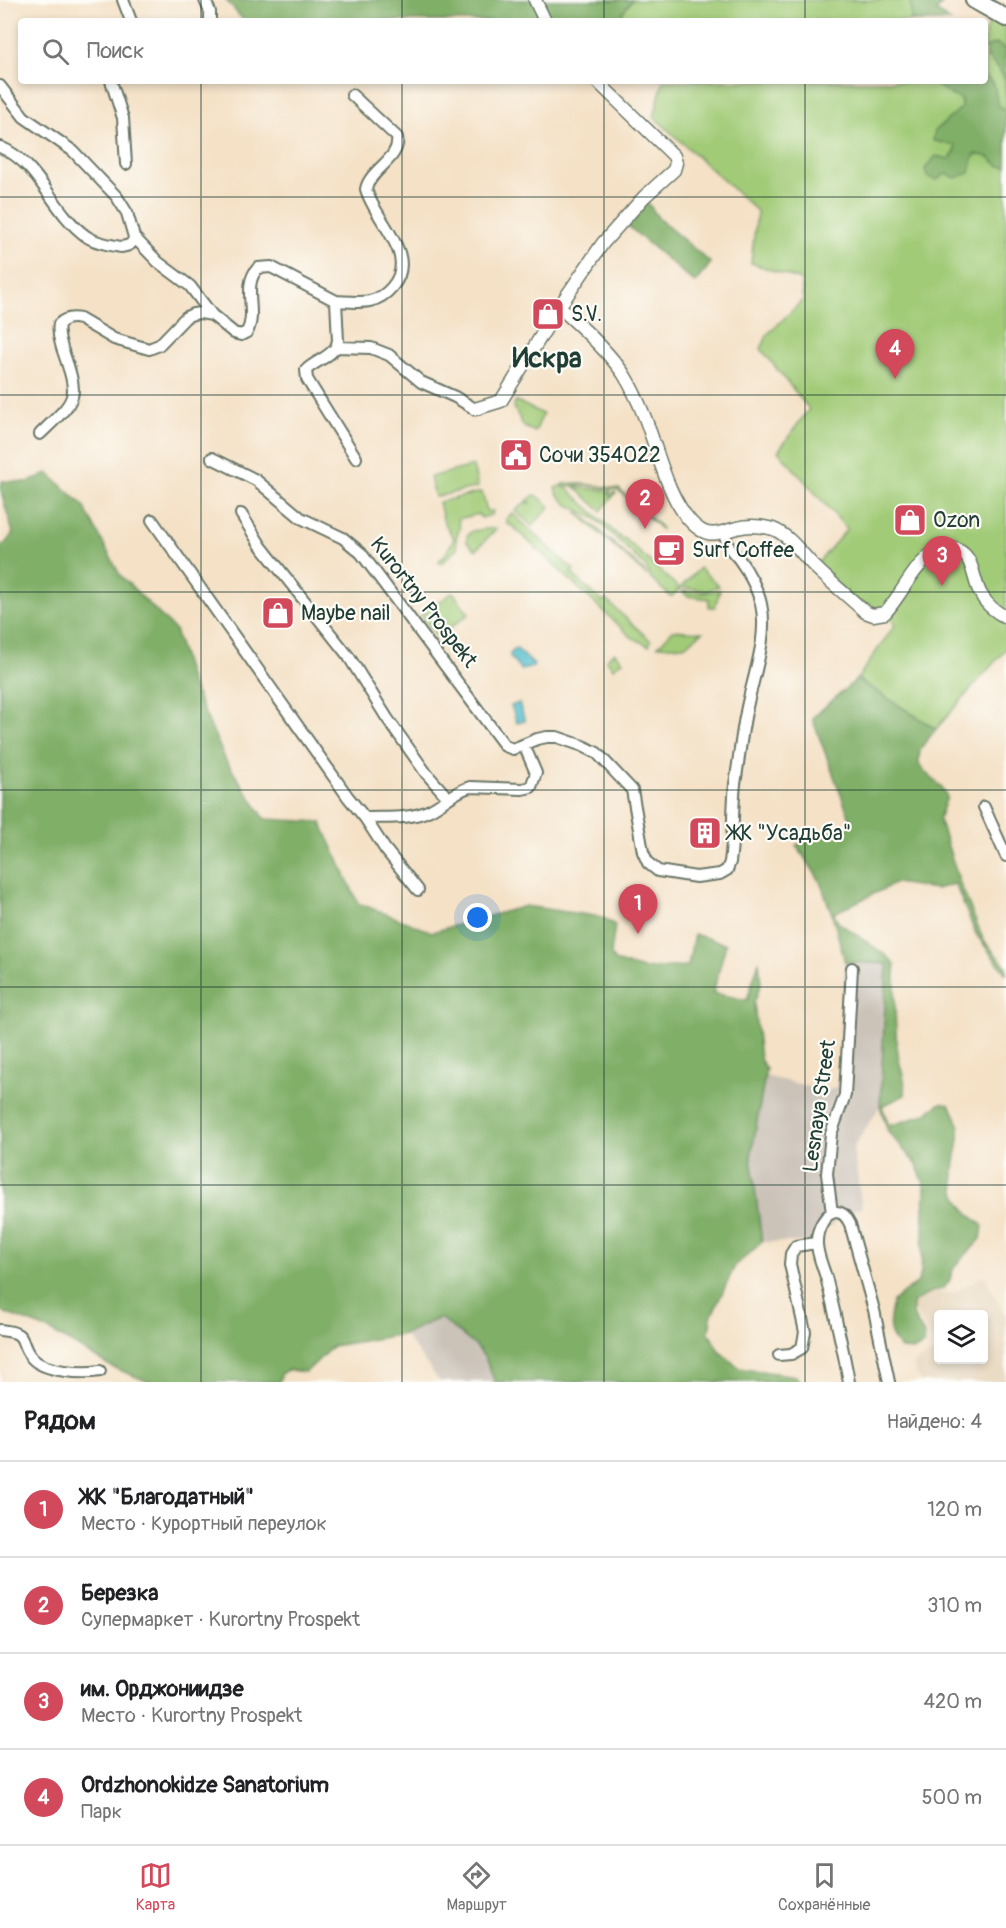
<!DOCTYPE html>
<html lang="ru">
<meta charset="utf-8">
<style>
body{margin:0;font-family:Pangolin,sans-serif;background:#f2f2f2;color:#202124}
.controls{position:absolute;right:18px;bottom:18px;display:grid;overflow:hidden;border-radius:6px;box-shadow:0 3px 9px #0003}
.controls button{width:54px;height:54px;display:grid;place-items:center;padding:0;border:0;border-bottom:2px solid #e0e0e0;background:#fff;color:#202124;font:30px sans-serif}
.you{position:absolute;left:478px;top:918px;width:21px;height:21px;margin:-15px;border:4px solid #fff;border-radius:50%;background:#1a73e8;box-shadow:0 0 0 9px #1a73e833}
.badge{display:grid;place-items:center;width:39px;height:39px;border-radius:50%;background:#d1495b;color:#fff;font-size:20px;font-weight:700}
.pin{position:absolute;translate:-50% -50px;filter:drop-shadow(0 2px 3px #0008)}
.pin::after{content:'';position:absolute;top:32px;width:21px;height:18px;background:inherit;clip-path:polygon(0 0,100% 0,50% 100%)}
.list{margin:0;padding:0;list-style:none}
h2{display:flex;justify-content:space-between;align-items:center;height:78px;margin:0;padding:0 24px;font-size:26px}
h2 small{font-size:20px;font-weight:400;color:#757577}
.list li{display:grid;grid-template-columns:39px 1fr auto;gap:18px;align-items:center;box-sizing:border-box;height:96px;padding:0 24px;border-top:2px solid #e0e0e0}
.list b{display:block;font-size:22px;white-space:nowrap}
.list p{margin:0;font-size:20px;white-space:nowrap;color:#757577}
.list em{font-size:20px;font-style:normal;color:#757577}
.icon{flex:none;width:33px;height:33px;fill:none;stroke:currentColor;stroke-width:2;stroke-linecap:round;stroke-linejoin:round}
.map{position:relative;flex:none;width:1006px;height:1382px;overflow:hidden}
.search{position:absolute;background:#fff;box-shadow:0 3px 9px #0003;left:18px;right:18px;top:18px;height:66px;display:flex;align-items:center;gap:15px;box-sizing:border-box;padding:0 21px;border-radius:6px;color:#757577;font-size:22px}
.sheet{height:462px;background:#fff}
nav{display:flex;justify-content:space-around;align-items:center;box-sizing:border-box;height:84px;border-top:2px solid #e0e0e0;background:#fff;font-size:16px;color:#757577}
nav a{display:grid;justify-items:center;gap:3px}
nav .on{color:#d1495b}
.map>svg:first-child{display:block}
.built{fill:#e4d1b5;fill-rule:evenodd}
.industrial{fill:#cbc2b8}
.green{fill:#a1cb77;stroke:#608456;stroke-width:1.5}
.forest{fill:#80af68;stroke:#50764e;stroke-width:1.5}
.water{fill:#52becc;stroke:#387e80;stroke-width:1.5}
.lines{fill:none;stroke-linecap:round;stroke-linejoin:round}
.minor-casing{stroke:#6a7667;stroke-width:14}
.tertiary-casing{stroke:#6a7667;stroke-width:15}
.primary-casing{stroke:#6a7667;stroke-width:20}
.minor{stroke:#fff;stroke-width:10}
.tertiary{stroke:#fff;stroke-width:12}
.primary{stroke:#fff;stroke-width:16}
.grid{fill:none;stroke:#1f3d34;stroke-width:1.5;stroke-opacity:0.55}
.labels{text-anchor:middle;stroke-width:4.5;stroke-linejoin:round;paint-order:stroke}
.poi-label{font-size:21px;fill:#1f3d34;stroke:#fdfcf7;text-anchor:start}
.street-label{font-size:21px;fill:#1f3d34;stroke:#fdfcf7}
.district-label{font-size:27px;font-weight:bold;fill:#1f3d34;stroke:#fdfcf7}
</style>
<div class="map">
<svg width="1006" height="1382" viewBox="0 0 1006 1382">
<rect width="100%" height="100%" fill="#fdfcf7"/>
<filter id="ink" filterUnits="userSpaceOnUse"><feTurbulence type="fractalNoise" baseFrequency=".0167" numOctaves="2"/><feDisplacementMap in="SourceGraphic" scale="12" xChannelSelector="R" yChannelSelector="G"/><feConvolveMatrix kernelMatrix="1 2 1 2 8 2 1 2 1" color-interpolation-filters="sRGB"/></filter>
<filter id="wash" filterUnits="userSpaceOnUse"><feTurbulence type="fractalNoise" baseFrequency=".008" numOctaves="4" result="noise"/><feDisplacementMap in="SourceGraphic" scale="24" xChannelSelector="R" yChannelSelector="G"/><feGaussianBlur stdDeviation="1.35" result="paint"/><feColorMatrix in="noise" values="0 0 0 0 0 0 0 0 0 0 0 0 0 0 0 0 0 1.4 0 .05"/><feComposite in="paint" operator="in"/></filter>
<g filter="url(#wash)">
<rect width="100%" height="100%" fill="#f4e1c6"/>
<path class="built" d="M409,358L423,371L431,375L430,380L416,373L407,364Z
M984,1275L1006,1316V1382H921L912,1364L937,1350L913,1307L914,1302L931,1292L954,1293ZM938,1314H984V1360H938Z"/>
<path class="industrial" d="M845,962L887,964L880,1106L853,1148L862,1208L845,1212L823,1233L809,1242H762L751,1157L765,1076L828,1091L837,1086Z
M441,1318L477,1347L485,1358L495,1382H440L404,1334Z"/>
<path class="green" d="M601,0H945L936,11L950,21H605Z
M995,16L1006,21V51L997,44L991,45L985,49L986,56C993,63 1004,71 1005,82C1005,88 1004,92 1006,98V649L936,729L857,679L895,625L883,607C855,612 834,582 816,565L847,529L778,451L809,409L761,349L768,334L803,300L801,280L751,263L757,211L654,117L663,81H985V31Z
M516,401L543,414L535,432L524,427L513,406Z
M473,466L478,487L435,497L430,477Z
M576,483L619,489L660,526L662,530L618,490L586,485L562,486V484Z
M559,486L567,488L622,539L624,538L680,589L671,597L651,579L646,567L596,519L568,505L558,495L555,488Z
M575,487L611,491L609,494L611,496L614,492L616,493L601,511Z
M482,492L487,512L493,511L492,515L481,518L479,514L458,519L460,528L456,538L457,549L441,564L438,562L445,555L454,538L444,523L439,502Z
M534,495L538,496L550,507L532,526L515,511L527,501L529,504L530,502L528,500Z
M576,512L582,515L644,571L647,576Z
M512,513L574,570L571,573L603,602L606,600L651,641L649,646L631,637L512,526L507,524L506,519Z
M494,528L496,529L476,550L467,542V536L472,531Z
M700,568L719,586L706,591L681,587Z
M720,590L715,607H709V599L687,596L682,591L704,593Z
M453,592L469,614L437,637L421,615Z
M673,630L703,632L684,646H658Z
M614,652L623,661L613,668L606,660Z"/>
<path class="forest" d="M226,0H632L617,21H588L565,17L538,21H244Z
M909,0H945L936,11L950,21H911V6Z
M998,44L1006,51V98L1005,79L998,68L986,56L985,49L991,45Z
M985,75L994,85L998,105L1006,110V166H999L989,157L975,154L969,173L956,178L946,174L937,180L927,177L925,169L936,156L949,159L955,152V145L933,141L935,131L961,108V99L951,95L931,81H985Z
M644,197L659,219L711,263L695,283L622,221Z
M48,473L83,505L120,575L175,630L190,680L226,761L265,819L321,822L358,903L432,932L525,906L602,917L615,925L611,954L614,961L643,969L688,966L694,934L726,944L713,993L747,1000L759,961L761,984L754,1003L760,1059L766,1069L751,1157L762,1242L735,1266L711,1317L709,1333L719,1351L739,1368L796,1376L800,1382H495L485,1358L477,1347L440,1318L404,1334L333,1346L306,1372L287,1370L282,1373L279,1382H149L112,1367L49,1330L0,1311V545L5,544L13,533L0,488L2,481L28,482Z
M857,679L936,729L920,749L919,764L926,773L941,786L947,797L939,819L960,883L984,941L1006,966V974L976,934L955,884L936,889L896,883L834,913L838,922L887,956L895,964C895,994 894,1023 898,1053C899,1067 907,1080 905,1095L882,1106L889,1126L923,1115L941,1103L949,1104C970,1135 952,1149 954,1180C955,1184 954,1190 956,1194C960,1207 973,1217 983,1226L981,1239L954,1267L949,1282L942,1289L931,1292L914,1302C910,1315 917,1324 924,1334V1344L915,1350L901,1349C885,1333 889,1322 893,1301L918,1282L921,1273L925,1187L917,1165L888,1132L880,1106L887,964L845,962L832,914L819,879L796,845L852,824L812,718Z"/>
<path class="water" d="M516,648L534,665L533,667L521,670L510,657V654Z
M519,703L525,721L517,723L511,706Z"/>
</g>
<g filter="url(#ink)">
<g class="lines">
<g class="minor-casing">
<path id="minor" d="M123,0L131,21
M205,0L210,12V21
M111,81L123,118L126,164
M0,86L24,117L73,151L117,197L127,213L134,237L158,262L190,286L212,315L234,333L241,335L247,332C258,312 241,286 258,268L271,267L336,301L338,341L336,347
M0,147C40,163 52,212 86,236C95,243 111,245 121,247C129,246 133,244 134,237
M336,301C359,302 376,306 392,287C420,255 374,220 366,189C370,169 401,159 397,137L352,95
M40,434C78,397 80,400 62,348C60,340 57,333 59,324C65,318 71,317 80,319L114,339L149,349L159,345L186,317L193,314L201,313L212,315
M212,458L256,480L301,518L343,538L361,553L505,746L513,749L537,739L547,737H557L583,746L597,753L632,790L643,852L648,863L658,871L696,877L720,874L727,870L730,862C734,836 732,810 735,784C739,760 741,736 746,712C752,679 769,638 761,604C758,590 748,571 739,559C730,549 726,545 725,532
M356,458L307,379L306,370C315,361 329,358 336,347L371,348L389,355L421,382L455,397L475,409
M241,514L261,546L349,657L387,718L426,773L448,798
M152,520L348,797L365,818C386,817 410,820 430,810C444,803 455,791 470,787L522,789L531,787L536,773L524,745
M984,807L1006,856
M365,818L385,849L418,890
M832,1213L827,1174L831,1134L845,1095L852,968
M0,1330C31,1333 17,1342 32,1358C44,1372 83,1374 100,1371
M779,1355L791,1354L802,1348L805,1332L790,1264L791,1254L796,1246L816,1243
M849,1382C843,1348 835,1315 827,1281C824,1268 816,1254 817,1241C817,1231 824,1212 837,1212C844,1213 847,1218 850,1224L874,1310L889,1382"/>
</g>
<g class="tertiary-casing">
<path id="tertiary" d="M535,0L545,21
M559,307C582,327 605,348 623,373C632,387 639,403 645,418C658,451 667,496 691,522C708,540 717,533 737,528C748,525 762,526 773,529C789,535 802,554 814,566C830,582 848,596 865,612L873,615L885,613C902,594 913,567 934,552C940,548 946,547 952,548C976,553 971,580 982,596C987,605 997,613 1006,617
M475,409L501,401L559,307L603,243L644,197L674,170L676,163L674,156L597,81"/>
</g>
<g class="primary-casing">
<path id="primary" d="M974,0L1006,18"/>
</g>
<use href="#minor" class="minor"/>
<use href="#tertiary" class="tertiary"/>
<use href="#primary" class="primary"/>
</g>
</g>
<path class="grid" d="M201,0V21M402,0V21M604,0V21M805,0V21M201,81V1382M402,81V1382M604,81V1382M805,81V1382M0,197H1006M0,395H1006M0,592H1006M0,790H1006M0,987H1006M0,1185H1006"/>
<defs>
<g id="shop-square" transform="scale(1.725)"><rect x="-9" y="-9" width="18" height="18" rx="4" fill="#d1495b" stroke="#fdfcf7"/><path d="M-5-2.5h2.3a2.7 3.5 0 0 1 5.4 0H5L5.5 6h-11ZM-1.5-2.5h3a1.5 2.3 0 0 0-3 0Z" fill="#fff"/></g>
<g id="civic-square" transform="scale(1.725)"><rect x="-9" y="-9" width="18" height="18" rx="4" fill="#d1495b" stroke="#fdfcf7"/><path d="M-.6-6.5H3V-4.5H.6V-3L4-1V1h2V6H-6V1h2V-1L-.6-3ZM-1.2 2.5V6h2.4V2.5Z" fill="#fff"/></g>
<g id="cafe-square" transform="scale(1.725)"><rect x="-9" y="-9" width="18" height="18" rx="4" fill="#d1495b" stroke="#fdfcf7"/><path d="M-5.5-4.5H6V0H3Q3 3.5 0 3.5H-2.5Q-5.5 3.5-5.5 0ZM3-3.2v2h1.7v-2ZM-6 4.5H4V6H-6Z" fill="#fff"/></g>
<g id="building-square" transform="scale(1.725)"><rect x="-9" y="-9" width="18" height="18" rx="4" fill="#d1495b" stroke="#fdfcf7"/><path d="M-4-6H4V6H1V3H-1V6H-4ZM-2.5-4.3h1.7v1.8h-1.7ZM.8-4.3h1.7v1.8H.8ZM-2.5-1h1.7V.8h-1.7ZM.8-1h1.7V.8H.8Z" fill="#fff"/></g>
</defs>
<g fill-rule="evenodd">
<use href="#shop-square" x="548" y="314"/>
<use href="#civic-square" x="516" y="455"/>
<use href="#shop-square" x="910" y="520"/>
<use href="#cafe-square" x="669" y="550"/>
<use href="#shop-square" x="278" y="613"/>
<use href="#building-square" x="705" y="833"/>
</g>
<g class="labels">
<g class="poi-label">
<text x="571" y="321">S.V.</text>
<text x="539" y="462">Сочи 354022</text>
<text x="933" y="527">Ozon</text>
<text x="692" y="557">Surf Coffee</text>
<text x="301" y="620">Maybe nail</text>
<text x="728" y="840">ЖК "Усадьба"</text>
</g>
<g class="street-label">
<text transform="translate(424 602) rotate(52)" y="7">Kurortny Prospekt</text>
<text transform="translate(819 1106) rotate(-82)" y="7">Lesnaya Street</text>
</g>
<g class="district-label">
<text x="547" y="367">Искра</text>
</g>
</g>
</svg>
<div class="controls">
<button><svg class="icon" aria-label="layers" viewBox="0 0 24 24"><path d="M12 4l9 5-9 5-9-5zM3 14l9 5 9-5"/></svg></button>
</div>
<div class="you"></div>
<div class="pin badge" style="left:638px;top:934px">1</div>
<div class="pin badge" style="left:645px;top:529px">2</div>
<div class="pin badge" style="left:942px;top:586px">3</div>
<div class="pin badge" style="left:895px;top:379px">4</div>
<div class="search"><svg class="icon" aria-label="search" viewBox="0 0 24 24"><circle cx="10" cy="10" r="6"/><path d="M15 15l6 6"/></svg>Поиск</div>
</div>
<section class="sheet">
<h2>Рядом<small>Найдено: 4</small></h2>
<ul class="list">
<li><span class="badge">1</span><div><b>ЖК &quot;Благодатный&quot;</b><p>Место · Курортный переулок</p></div><em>120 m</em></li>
<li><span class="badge">2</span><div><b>Березка</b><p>Супермаркет · Kurortny Prospekt</p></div><em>310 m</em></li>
<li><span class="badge">3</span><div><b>им. Орджониидзе</b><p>Место · Kurortny Prospekt</p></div><em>420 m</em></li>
<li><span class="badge">4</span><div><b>Ordzhonokidze Sanatorium</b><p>Парк</p></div><em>500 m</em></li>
</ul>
</section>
<nav>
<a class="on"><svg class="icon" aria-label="map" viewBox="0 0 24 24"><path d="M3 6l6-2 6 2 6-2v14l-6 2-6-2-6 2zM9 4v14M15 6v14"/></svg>Карта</a>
<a><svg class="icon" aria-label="directions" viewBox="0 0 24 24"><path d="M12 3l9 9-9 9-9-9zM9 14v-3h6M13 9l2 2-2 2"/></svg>Маршрут</a>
<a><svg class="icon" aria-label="saved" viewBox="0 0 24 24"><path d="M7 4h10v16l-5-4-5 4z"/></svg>Сохранённые</a>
</nav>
